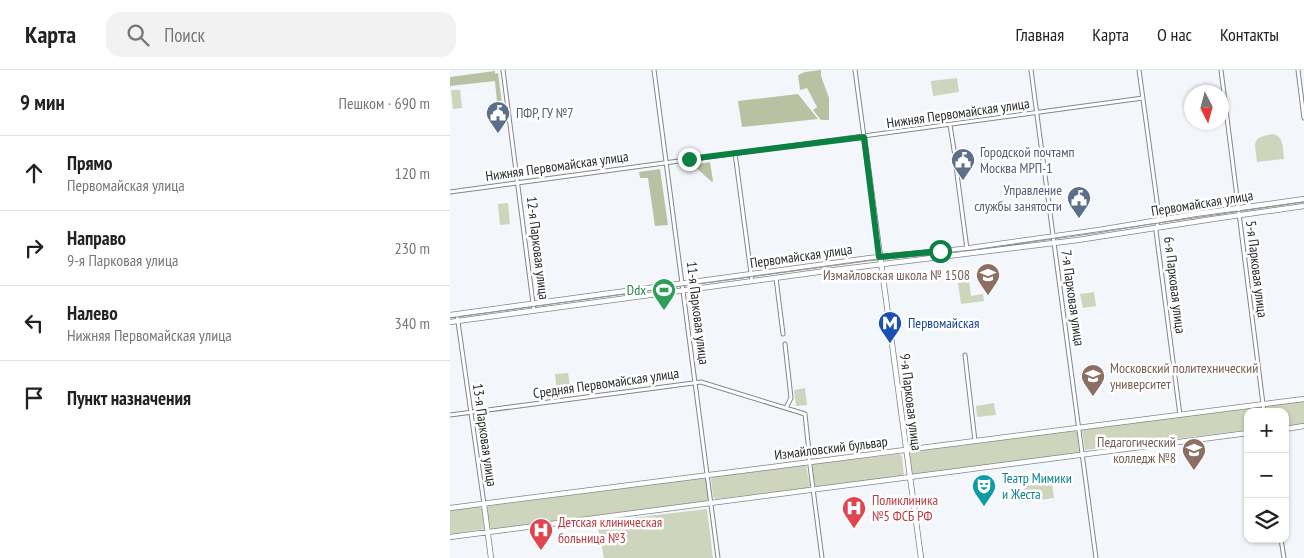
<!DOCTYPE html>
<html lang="ru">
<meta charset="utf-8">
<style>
body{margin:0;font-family:"PT Sans Narrow",sans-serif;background:#f2f2f2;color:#222}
.controls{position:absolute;right:15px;bottom:15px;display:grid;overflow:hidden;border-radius:10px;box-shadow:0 1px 4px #0004}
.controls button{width:45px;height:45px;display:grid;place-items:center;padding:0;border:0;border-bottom:1px solid #e0e0e0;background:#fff;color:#222;font:25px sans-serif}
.compass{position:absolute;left:734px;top:15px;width:45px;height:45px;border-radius:50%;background:#fff;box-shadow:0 1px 4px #0004;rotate:174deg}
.stop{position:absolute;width:15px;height:15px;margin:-11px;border:4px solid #0b8043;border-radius:50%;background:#fff}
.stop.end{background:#0b8043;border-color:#fff;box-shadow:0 1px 5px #0008}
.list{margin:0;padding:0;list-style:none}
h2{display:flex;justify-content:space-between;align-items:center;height:65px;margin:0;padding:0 20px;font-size:21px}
h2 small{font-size:16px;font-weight:400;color:#767676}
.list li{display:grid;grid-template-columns:32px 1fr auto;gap:15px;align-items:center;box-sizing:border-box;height:75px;padding:0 20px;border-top:1px solid #e0e0e0}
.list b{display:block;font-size:19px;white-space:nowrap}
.list p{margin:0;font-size:16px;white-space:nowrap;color:#767676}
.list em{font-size:16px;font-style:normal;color:#767676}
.icon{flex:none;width:28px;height:28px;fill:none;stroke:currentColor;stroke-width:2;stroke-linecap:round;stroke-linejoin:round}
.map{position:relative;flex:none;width:854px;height:488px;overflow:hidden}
header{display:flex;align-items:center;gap:30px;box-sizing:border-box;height:70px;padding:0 25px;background:#fff;border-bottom:1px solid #e0e0e0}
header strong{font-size:24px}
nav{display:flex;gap:28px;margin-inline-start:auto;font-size:18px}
.search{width:350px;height:45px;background:#f2f2f2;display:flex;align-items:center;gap:12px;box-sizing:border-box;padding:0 18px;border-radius:15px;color:#767676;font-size:19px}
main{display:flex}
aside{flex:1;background:#fff}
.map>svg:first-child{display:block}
.green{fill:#ced5bc}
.forest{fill:#b8c1a1}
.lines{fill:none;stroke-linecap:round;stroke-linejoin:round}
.street-casing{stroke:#828589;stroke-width:5}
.secondary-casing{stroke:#828589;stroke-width:6}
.street{stroke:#fff;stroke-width:3}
.secondary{stroke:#fff;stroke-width:4.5}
.tram{stroke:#909295;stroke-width:1}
.route{stroke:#0b8043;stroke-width:6}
.labels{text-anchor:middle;stroke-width:5;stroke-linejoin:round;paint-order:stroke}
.service-label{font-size:14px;fill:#4e5e75;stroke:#fff;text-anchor:start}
.street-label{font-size:14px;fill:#292a2c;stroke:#fff}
.education-label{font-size:14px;fill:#785e54;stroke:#fff;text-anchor:end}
.leisure-label{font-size:14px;fill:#27864d;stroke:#fff;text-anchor:end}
.transit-label{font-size:14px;fill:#164399;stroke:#fff;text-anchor:start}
.culture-label{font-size:14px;fill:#0d838f;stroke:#fff;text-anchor:start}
.health-label{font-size:14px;fill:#be3a42;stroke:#fff;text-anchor:start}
</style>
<header>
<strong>Карта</strong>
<div class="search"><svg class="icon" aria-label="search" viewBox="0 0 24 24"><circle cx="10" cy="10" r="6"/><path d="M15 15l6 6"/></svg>Поиск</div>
<nav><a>Главная</a><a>Карта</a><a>О нас</a><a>Контакты</a></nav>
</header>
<main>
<aside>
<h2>9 мин<small>Пешком · 690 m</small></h2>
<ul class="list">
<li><svg class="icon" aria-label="ahead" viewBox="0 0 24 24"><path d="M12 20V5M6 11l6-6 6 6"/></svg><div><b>Прямо</b><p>Первомайская улица</p></div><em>120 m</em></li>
<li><svg class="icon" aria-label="right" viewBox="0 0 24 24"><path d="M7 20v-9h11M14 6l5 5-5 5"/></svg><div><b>Направо</b><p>9-я Парковая улица</p></div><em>230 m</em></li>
<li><svg class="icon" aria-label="left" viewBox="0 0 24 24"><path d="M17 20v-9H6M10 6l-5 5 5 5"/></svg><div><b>Налево</b><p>Нижняя Первомайская улица</p></div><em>340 m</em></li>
<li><svg class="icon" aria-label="arrive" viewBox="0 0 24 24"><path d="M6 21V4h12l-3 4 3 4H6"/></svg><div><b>Пункт назначения</b></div></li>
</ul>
</aside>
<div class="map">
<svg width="854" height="488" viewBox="0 0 854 488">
<rect width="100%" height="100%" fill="#f3f7fb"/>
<path class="green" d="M507,8L509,22L483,26L481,11Z
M1,20H10L12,38L3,39Z
M823,64C834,66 833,79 834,89L807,92C805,73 800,67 823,64Z
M58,133L60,154L50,155L48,134Z
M519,211L521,226L533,224L534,231L511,234L508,213Z
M644,222L646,236L633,238L630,224Z
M118,303L121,322L107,323L105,304Z
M355,318L357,335L346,336L344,320Z
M854,331V354L835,356V342H816L817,336Z
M544,333L546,345L527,347L526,336Z
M811,336L812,342H798V360L635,380L632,360Z
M625,361L627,363L629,383L462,405L461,403L459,385L461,382Z
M449,384L452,386L454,406L368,417L365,415L362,397L364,394Z
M356,395L360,416L357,418L266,429L263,427L261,409L264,406Z
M253,408L256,410L259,429L256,431L41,459L39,456L37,438L38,436Z
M602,413L604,428L576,432L574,416Z
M29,436L32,439L34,459L0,464V440Z
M257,439L263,488H154L147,452Z"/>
<path class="forest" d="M371,0V6L379,28V50H371L363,40L367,37L357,18L350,20L348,5L355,2Z
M45,1V4L48,3L53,41L48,42L45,11L0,16V7Z
M348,24L368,49L292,57L288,31Z
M260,92L263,111L262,112L243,95Z
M210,99L218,155L205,156L198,108H190L189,102Z"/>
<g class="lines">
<g class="street-casing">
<path id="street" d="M53,0L84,241
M204,0L268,488
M405,0L414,67
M581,0L646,488
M689,0L709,146L706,161L730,345
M771,0L814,342
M848,0L854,48
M500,55L505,86
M285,83L302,211
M505,89L517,179
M0,122L693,28
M326,208L333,264
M7,245L34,434
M335,274L341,328L336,338
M515,285L525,371
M0,345L251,312L355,344L359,382V388L372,488
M831,469L834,488"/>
</g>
<g class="secondary-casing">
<path id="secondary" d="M414,67L471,488
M0,245L420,188L513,179L649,160L745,144L854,129
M0,252L376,201L628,170L763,149L854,136
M835,359L854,356
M34,434L41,488
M0,438L854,329
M0,467L798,363"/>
</g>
<use href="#street" class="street"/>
<use href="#secondary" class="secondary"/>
<path class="tram" d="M0,248L420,190L522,180L854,132"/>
</g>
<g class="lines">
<path class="route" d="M239,89L414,67L429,187L490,181"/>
</g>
<defs>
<g id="civic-pin" transform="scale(1.25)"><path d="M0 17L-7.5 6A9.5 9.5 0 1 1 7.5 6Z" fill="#5c6f8a" stroke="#fff"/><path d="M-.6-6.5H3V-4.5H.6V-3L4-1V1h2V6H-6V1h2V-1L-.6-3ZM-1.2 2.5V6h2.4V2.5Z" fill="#fff"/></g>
<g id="school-pin" transform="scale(1.25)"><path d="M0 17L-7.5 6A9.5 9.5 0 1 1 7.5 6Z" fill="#8d6e63" stroke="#fff"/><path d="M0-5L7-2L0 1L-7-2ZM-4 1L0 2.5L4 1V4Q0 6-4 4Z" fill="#fff"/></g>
<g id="stadium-pin" transform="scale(1.25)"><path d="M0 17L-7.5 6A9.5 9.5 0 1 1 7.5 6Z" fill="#2e9e5b" stroke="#fff"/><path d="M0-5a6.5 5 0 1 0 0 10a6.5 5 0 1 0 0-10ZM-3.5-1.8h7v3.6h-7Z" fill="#fff"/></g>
<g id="metro-pin" transform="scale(1.25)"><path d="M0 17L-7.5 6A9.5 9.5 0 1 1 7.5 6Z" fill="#1a4fb4" stroke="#fff"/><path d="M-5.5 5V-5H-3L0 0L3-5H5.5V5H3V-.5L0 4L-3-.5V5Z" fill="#fff"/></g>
<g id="university-pin" transform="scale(1.25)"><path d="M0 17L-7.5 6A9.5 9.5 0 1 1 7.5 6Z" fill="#8d6e63" stroke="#fff"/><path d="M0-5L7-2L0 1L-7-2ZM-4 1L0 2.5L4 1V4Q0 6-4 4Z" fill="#fff"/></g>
<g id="theatre-pin" transform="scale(1.25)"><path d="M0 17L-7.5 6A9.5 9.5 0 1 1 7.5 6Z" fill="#0f9aa8" stroke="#fff"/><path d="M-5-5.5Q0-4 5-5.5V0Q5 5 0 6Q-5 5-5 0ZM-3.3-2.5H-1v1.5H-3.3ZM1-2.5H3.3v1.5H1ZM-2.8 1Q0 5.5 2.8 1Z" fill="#fff"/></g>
<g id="hospital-pin" transform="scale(1.25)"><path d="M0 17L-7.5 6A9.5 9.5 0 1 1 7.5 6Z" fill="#e0444e" stroke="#fff"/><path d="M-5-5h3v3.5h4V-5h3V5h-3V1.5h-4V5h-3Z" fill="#fff"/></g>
</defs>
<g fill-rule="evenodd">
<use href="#civic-pin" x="48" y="43"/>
<use href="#civic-pin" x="513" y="90"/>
<use href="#civic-pin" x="629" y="128"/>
<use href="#school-pin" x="538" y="205"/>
<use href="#stadium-pin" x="214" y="220"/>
<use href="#metro-pin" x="440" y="253"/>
<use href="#university-pin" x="643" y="306"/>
<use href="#university-pin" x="744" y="380"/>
<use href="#theatre-pin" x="534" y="416"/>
<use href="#hospital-pin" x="404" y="438"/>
<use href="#hospital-pin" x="91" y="460"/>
</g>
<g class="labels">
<g class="service-label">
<text x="66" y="48">ПФР, ГУ №7</text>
<text x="530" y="87">Городской почтамп<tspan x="530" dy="16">Москва МРП-1</tspan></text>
<text x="612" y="125" text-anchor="end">Управление<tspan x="612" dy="16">cлужбы занятости</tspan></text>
</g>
<g class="street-label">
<text transform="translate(508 43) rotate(-8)" y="5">Нижняя Первомайская улица</text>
<text transform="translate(107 96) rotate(-8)" y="5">Нижняя Первомайская улица</text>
<text transform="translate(752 133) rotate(-9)" y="5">Первомайская улица</text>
<text transform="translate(88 178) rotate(83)" y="5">12-я Парковая улица</text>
<text transform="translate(351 186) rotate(-8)" y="5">Первомайская улица</text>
<text transform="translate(807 199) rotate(83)" y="5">5-я Парковая улица</text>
<text transform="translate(725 215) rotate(83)" y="5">6-я Парковая улица</text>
<text transform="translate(623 228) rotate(82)" y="5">7-я Парковая улица</text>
<text transform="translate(248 243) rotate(83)" y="5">11-я Парковая улица</text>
<text transform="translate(156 313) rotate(-8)" y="5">Средняя Первомайская улица</text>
<text transform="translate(461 332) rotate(83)" y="5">9-я Парковая улица</text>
<text transform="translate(35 365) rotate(82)" y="5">13-я Парковая улица</text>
<text transform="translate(381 378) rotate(-7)" y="5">Измайловский бульвар</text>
</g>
<g class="education-label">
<text x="520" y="210">Измайловская школа № 1508</text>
<text x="660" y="303" text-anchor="start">Московский политехнический<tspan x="660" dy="16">университет</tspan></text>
<text x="726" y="377">Педагогический<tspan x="726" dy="16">колледж №8</tspan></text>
</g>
<g class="leisure-label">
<text x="196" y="225">Ddx</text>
</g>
<g class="transit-label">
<text x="458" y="258">Первомайская</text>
</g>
<g class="culture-label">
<text x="552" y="413">Театр Мимики<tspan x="552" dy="16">и Жеста</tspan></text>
</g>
<g class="health-label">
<text x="422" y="435">Поликлиника<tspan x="422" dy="16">№5 ФСБ РФ</tspan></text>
<text x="108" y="457">Детская клиническая<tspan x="108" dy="16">больница №3</tspan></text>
</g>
</g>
</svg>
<div class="controls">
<button>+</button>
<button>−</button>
<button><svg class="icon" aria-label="layers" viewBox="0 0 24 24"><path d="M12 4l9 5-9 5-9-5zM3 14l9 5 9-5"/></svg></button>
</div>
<svg class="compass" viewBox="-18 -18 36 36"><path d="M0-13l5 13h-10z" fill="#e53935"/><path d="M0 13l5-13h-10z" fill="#767676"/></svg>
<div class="stop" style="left:490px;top:181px"></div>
<div class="stop end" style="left:239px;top:89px"></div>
</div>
</main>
